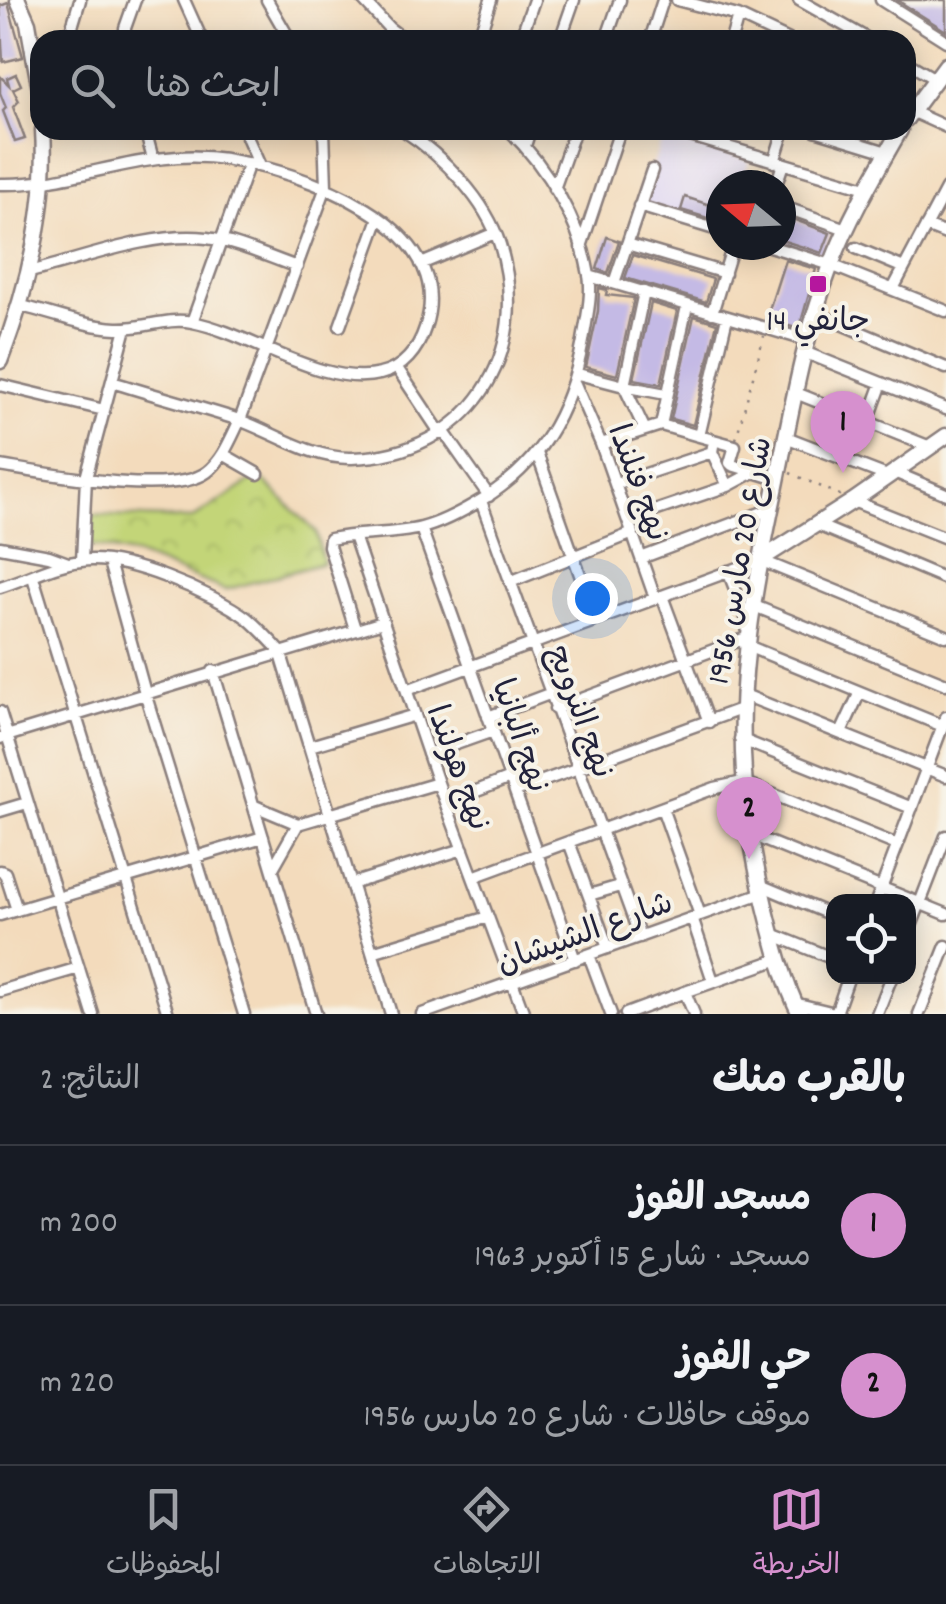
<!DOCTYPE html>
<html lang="ar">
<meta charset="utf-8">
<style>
body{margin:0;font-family:Dekko,"Playpen Sans Arabic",sans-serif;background:#20242c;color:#f1f3f6;direction:rtl}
.controls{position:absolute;right:30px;bottom:30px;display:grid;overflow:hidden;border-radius:20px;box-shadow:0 5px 25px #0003}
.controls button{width:90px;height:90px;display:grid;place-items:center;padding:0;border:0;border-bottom:2px solid #363941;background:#171b24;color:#f1f3f6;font:50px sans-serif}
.compass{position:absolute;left:706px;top:170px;width:90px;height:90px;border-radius:50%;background:#171b24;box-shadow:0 5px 25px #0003;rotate:289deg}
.you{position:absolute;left:592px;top:598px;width:35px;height:35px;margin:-25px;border:8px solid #fff;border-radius:50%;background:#1a73e8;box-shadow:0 0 0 15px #1a73e833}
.badge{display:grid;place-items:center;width:65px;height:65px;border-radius:50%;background:#d690ce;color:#111;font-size:32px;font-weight:700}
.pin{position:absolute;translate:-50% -82px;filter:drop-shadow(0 2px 5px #0008)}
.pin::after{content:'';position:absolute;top:52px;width:35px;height:30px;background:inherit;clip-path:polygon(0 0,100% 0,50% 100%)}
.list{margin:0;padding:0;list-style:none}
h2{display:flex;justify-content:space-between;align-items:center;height:130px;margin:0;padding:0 40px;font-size:42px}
h2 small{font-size:32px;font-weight:400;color:#9ea1a6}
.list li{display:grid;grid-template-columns:65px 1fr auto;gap:30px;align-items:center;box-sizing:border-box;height:160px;padding:0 40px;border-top:2px solid #363941}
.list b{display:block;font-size:38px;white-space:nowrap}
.list p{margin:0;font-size:32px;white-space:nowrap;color:#9ea1a6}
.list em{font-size:32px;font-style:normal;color:#9ea1a6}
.icon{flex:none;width:55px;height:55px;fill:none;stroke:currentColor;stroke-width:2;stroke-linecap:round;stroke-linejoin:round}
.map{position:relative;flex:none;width:946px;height:1014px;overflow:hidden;direction:ltr}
.search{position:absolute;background:#171b24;box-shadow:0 5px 25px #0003;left:30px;right:30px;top:30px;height:110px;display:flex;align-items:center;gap:25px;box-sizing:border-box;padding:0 35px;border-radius:30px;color:#9ea1a6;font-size:38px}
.sheet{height:450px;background:#171b24}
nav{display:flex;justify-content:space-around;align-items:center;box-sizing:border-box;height:140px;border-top:2px solid #363941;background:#171b24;font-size:28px;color:#9ea1a6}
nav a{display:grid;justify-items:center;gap:5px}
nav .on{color:#d690ce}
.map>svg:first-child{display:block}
.built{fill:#ded5f5}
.park{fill:url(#park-crowns);stroke:#727c5a;stroke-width:2.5}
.building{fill:#c4bae5}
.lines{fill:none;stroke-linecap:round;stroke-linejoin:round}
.street-casing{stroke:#8a7e7c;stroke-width:15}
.secondary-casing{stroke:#8a7e7c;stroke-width:19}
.path{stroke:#8a7e7c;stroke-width:2.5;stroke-dasharray:2.5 8;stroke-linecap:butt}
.street{stroke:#fff;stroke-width:10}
.secondary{stroke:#fff;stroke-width:14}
.poi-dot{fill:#b5179e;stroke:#f7f3e8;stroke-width:4}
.labels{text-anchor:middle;stroke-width:8;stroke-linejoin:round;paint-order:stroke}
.poi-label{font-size:32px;fill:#22223b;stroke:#f7f3e8}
.street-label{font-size:32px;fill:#22223b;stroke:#f7f3e8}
</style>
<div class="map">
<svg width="946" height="1014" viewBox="0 0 946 1014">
<defs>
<pattern id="park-crowns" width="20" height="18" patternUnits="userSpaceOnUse" patternTransform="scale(2.5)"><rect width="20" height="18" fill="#c3d578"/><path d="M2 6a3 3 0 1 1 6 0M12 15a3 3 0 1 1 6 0" fill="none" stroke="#a7b769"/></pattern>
</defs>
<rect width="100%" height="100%" fill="#f7f3e8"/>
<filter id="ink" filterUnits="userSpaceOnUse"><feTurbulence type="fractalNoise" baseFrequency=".01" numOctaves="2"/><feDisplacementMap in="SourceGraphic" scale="20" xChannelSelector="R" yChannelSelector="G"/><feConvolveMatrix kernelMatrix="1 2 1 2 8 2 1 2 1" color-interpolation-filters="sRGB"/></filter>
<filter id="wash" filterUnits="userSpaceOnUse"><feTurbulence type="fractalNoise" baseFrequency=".0048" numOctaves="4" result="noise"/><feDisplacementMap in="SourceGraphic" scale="40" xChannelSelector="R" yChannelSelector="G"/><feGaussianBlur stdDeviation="2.25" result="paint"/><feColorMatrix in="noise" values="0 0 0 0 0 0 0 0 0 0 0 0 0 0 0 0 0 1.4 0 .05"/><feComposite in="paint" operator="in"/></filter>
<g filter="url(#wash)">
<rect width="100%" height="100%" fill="#f3dbbc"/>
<path class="built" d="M663,134L749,160L742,185H721V230L641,205Z"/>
<path class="park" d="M259,476L316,532L323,563L225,590L137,555L88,545L89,515L192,519Z"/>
<g id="blocks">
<path class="building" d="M897,0H946V31Z
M8,3L23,57L3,62L0,6Z
M16,74L21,85L13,89L19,101L13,107L25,139L15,142L3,111L6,108L0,93V76L9,85L7,78Z
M685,197L713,206L715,201L721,202V222L681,210Z
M787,217L830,233L822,253L781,240Z
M607,237L619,241L608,273L597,269Z
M633,255L713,279L706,302L625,278Z
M785,260L816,269L799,329L766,319Z
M599,288L607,290L606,295L634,298L617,375L586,367L598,311Z
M651,303L677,311L661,384L634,379Z
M694,316L717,323L693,425L671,419Z"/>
</g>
</g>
<g filter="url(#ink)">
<use href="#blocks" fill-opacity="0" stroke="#8a7e7c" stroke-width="2.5"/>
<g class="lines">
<g class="street-casing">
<path id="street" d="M184,0L202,40
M267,0L290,40
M363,0L389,28L405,40
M677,0L738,16L789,40
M799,0L870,40
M881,0L946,41
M68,40L80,0
M125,40V28L135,0
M478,40L491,0
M520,40L534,0
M560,40L574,0
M606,40L620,0
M650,40L663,0
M731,40L738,16
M906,62L935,79
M906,109L946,127
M145,130L153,159
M244,130L260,166
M670,130L866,188
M815,130L887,152
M525,146L530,130
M774,162L784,130
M0,184C76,186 148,146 225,159C299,171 460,224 425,328C418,350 403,369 380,374C323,388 250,333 192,322C167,317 143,329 117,328C86,327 52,313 21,306
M776,185L783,164
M554,189L575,130
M639,206L721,231
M781,206L846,229
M926,226L946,234
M627,244L725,273
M766,245L831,265L946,311
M581,247L620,130
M856,248L904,268
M421,264L495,233
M30,272C82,259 154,231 207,238C237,242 268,257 297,267
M589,276L806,340
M614,283L652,170
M893,289L946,189
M644,292L624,386L666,394
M687,306L661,425L699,436
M712,313L733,245
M815,313L946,368
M727,317L699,436L735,446L730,463L732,465L777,479
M192,322L249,163
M340,326L379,218
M804,352L946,409
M397,368L441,434
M578,374L624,386L645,430
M112,382C153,395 195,406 236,419C274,432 311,459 352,458C468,455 534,355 500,245C486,200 443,156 403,130
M575,384L601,444L655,598
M0,385L104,410
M796,393L930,447
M868,421L882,383
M444,432L489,496
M786,437L887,476
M601,444L661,425
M713,446L712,452L728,486
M537,453L596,620
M223,454L258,474
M0,466C44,473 172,498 207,472C223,460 231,438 240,420L326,187L324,130
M894,472L946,494
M615,484L712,452
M481,501L640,937
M853,501L946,538
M628,520L728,486L754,472
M815,524L946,579
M421,528L575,960
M354,536L438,783L524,1014
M0,547L49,556L68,563
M641,558L771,509
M82,560L86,478L126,328
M109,562L145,693L244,1014
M728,571L749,625
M33,577L168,1014
M510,582L633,533
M0,587C26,579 54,564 81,561C123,554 213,593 247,618C259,628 270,640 280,651L391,1014
M662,596L709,722
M752,605L946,684
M355,629L329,546L330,539C359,533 391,535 421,528C441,523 465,510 483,499C548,459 574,401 585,329C588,312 592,292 589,275C580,222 547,167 509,130
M745,645L943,726
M213,671L316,1014
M407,690L760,560L946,636
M742,694L946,776
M555,709L746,638
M0,712L93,1014
M488,717L549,694
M841,733L860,692
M0,738L383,622
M740,739L912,808
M310,746L415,715
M428,754L493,731
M515,791L741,709
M446,803L510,778
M255,806L298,824L438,783
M662,808L700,915
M0,811L27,803
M749,834L946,914
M569,842L608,948
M273,868L298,824
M0,871L5,873L17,910
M473,877L715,788L743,782L897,845
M351,884L463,849
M760,885L834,916
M589,895L620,886
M876,902L946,717
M0,915L263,837
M692,918L713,981
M772,934L834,959
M908,934L946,836
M372,952L488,917
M589,955L611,1014
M0,991L79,968
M794,1003L839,1014
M836,1013L849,976
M422,1014L762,893
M626,1014L685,992
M694,1014L685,992L779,959
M877,1014L892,976
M919,1014L946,946"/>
</g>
<g class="secondary-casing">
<path id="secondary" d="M18,0L28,23L40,90
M906,119L946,65
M0,361C28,288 48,209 43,130
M760,560L853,501L946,436
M800,1014C783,980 774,942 765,906C726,749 743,640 776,486C791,412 804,336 831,265C849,218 875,174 900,130"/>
</g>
<path class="path" d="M736,439L764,336
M790,473L842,496"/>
<use href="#street" class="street"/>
<use href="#secondary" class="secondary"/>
</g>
</g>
<rect class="poi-dot" x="808" y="274" width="20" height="20" rx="5"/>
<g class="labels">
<g class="poi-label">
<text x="818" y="330">14 جانفي</text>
</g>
<g class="street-label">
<text transform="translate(640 482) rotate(70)" y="11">نهج فنلندا</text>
<text transform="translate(738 560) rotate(-80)" y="11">شارع 20 مارس 1956</text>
<text transform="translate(582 711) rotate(70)" y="11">نهج النرويج</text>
<text transform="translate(522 735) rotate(71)" y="11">نهج ألبانيا</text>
<text transform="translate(460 767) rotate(70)" y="11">نهج هولندا</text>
<text transform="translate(584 931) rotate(-20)" y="11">شارع الشيشان</text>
</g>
</g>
</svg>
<div class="controls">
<button><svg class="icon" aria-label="locate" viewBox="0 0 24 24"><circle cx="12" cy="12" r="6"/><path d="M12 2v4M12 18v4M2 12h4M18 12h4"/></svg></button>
</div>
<svg class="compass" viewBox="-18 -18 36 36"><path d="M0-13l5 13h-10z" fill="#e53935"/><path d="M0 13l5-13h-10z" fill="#9ea1a6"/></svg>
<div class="you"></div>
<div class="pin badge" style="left:843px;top:473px">1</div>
<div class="pin badge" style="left:749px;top:859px">2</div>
<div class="search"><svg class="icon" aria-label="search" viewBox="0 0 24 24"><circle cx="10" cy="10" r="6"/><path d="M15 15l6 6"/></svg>ابحث هنا</div>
</div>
<section class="sheet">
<h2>بالقرب منك<small>النتائج: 2</small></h2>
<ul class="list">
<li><span class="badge">1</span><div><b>مسجد الفوز</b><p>مسجد · شارع 15 أكتوبر 1963</p></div><em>200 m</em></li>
<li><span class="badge">2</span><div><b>حي الفوز</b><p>موقف حافلات · شارع 20 مارس 1956</p></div><em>220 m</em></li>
</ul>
</section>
<nav>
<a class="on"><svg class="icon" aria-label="map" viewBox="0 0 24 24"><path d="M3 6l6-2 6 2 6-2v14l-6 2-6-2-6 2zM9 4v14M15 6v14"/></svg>الخريطة</a>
<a><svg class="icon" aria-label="directions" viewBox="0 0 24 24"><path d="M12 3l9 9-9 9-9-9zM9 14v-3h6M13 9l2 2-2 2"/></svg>الاتجاهات</a>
<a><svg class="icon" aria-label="saved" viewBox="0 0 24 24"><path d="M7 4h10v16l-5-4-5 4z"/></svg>المحفوظات</a>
</nav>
